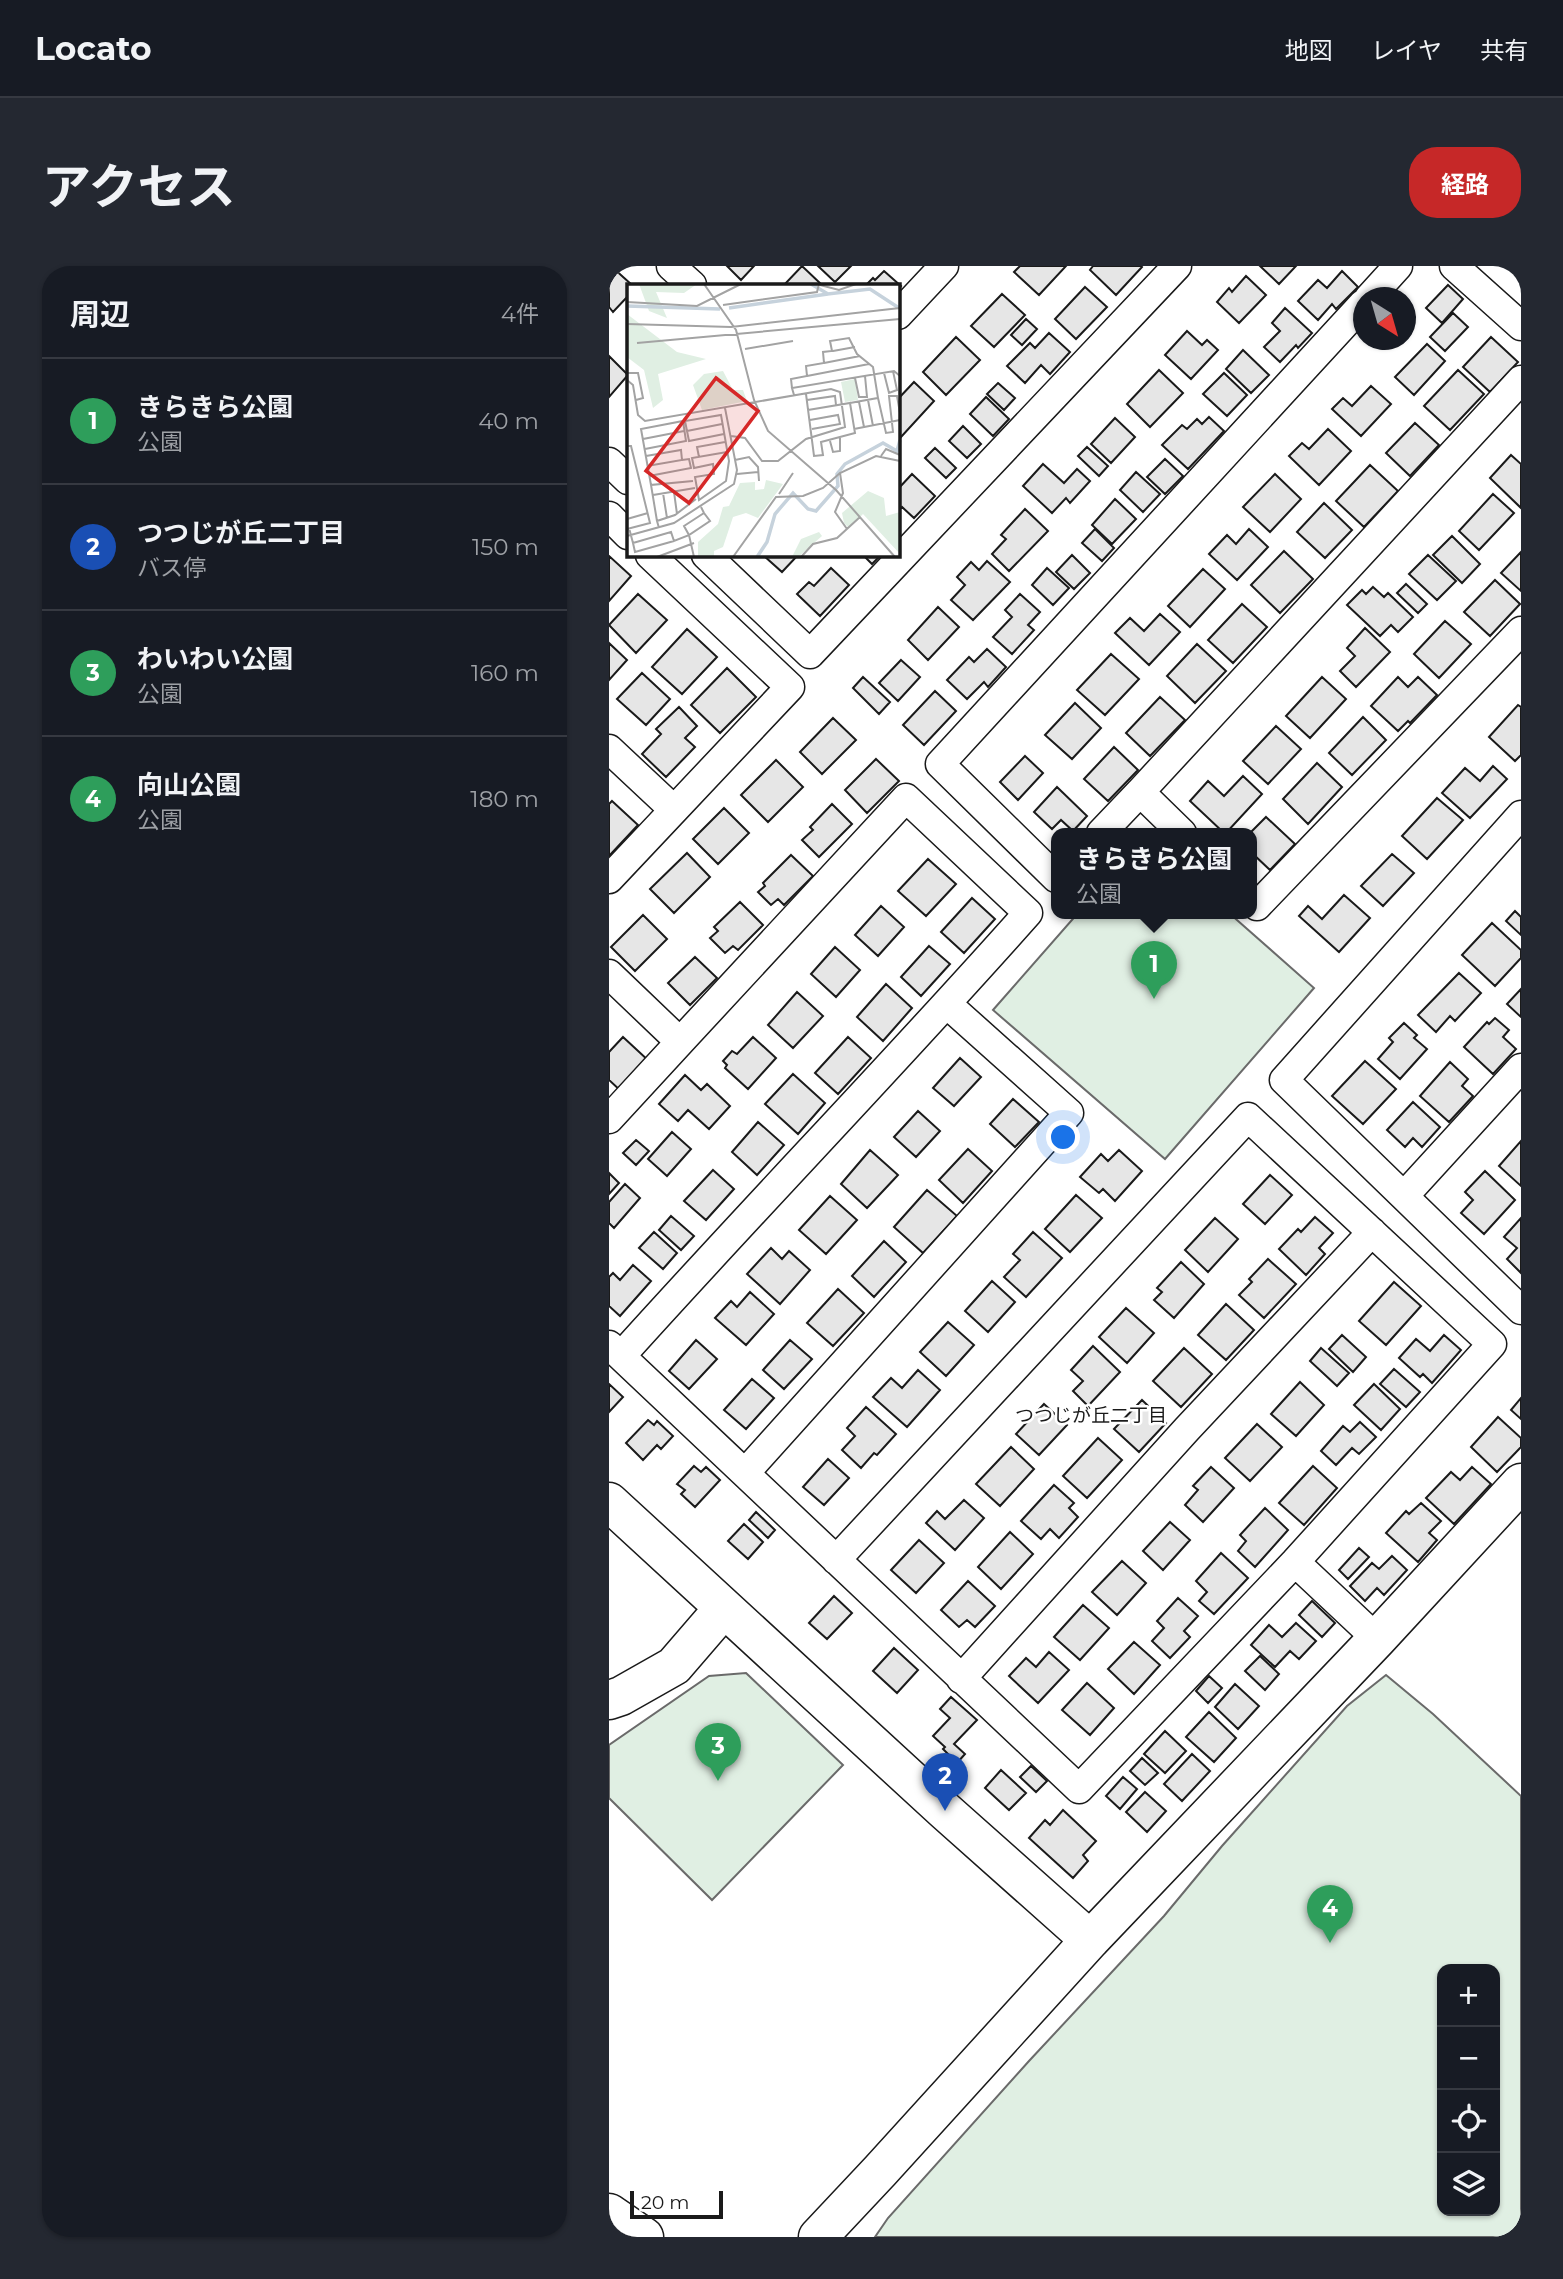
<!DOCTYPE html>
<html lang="ja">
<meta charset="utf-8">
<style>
body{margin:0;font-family:Montserrat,"Noto Sans JP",sans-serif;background:#242831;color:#f1f3f6}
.controls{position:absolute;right:21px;bottom:21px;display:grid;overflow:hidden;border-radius:14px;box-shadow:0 2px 5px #0004}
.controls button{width:63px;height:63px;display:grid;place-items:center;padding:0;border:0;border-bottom:2px solid #363941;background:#171b24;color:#f1f3f6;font:35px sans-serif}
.compass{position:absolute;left:744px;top:21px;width:63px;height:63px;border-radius:50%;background:#171b24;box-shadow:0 2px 5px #0004;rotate:143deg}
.scale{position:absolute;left:21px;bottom:18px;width:93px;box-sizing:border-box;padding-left:7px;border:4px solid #1a1a1a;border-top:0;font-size:19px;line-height:24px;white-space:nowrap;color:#1a1a1a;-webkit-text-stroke:5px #fff;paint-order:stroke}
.you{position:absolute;left:455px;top:872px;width:24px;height:24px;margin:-18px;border:5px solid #fff;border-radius:50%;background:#1a73e8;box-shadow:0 0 0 10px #1a73e833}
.badge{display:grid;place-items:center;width:46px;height:46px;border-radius:50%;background:#c62828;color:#fff;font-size:23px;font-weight:700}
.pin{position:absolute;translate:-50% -58px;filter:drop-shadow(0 2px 4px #0008)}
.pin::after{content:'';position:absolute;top:37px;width:24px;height:21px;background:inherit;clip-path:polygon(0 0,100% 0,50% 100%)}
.popup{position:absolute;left:442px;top:562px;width:206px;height:91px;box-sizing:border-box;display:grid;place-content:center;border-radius:14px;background:#171b24;filter:drop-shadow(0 2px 5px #0005);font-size:23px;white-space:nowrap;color:#9ea1a6}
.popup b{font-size:26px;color:#f1f3f6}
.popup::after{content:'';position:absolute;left:50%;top:100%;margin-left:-14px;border:14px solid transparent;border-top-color:#171b24}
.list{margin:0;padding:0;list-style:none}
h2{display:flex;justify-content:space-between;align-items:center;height:91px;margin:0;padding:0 28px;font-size:30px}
h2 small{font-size:23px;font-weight:400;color:#9ea1a6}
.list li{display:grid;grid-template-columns:46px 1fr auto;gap:21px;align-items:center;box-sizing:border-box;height:126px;padding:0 28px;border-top:2px solid #363941}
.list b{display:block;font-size:26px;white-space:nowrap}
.list p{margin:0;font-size:23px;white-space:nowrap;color:#9ea1a6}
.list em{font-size:23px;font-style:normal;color:#9ea1a6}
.icon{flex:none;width:38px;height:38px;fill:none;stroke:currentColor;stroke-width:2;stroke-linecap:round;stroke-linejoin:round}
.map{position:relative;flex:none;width:912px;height:1971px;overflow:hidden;border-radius:28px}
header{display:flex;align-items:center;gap:42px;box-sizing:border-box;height:98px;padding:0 35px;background:#171b24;border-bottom:2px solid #363941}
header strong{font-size:33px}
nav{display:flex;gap:38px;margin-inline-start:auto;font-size:24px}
.intro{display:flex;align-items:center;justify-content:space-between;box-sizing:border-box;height:168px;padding:0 42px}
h1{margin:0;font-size:49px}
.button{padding:18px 32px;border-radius:28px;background:#c62828;color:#fff;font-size:24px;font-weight:700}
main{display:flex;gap:42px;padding:0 42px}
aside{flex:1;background:#171b24;border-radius:28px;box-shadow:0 2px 5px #0004}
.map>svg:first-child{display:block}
.green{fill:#e0efe3;stroke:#6a6a6a;stroke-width:2;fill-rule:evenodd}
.building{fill:#e6e6e6;stroke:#1a1a1a;stroke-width:2}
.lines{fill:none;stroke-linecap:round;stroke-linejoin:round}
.street-casing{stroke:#1a1a1a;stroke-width:31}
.secondary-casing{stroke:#1a1a1a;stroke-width:41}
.primary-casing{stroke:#1a1a1a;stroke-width:41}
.street{stroke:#fff;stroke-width:28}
.secondary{stroke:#fff;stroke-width:38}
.primary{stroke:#fff;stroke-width:38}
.labels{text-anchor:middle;stroke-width:5;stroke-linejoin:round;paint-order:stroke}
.neighbourhood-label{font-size:19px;fill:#1a1a1a;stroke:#fff}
.inset-river{fill:none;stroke:#c6d2dc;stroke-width:3.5}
.inset-road{fill:none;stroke:#a3a3a3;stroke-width:2}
.view{fill:#d62828;fill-opacity:0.15;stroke:#d62828;stroke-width:3.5}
.inset-edge{fill:none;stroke:#1a1a1a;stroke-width:3.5}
</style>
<header>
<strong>Locato</strong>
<nav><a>地図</a><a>レイヤ</a><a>共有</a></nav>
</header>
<div class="intro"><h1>アクセス</h1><a class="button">経路</a></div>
<main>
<aside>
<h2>周辺<small>4件</small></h2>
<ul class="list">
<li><span class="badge" style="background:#2e9e5b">1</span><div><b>きらきら公園</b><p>公園</p></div><em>40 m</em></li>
<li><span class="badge" style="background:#1a4fb4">2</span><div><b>つつじが丘二丁目</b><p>バス停</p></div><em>150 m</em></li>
<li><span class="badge" style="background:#2e9e5b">3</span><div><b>わいわい公園</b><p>公園</p></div><em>160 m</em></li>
<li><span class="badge" style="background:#2e9e5b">4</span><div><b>向山公園</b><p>公園</p></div><em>180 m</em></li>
</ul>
</aside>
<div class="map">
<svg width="912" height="1971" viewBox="0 0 912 1971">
<rect width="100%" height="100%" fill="#fff"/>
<path class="green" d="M469,647H620L705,722L556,893L384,744Z
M137,1407L234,1499L103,1634L0,1532V1479L100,1410Z
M777,1409L824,1448L912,1530V1971H266L279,1952L420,1795L555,1650L613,1580L738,1440ZM833,1703H886V1945H833Z"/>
<path class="building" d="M118,0H145L132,14Z
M193,0L213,19H175Z
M209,0H242L226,16Z
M411,0H457L430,29L405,6Z
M484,0H532L533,1L507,29L481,4Z
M651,0H687L670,18Z
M3,1L23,19H19V30L4,46L0,41V4Z
M275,5L292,20L289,23V19H257L264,12L266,14Z
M733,5L749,21L727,43L723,38L709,54L689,35L709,14L718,22Z
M637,10L657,29L630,57L608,36L620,22L623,26Z
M839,19L854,33L833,57L817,42Z
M476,21L498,41L467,73L446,53Z
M393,28L416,49L385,81L362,60Z
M676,42L703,67L689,82L687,79L671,96L655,81L671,65L663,57Z
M844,47L859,61L836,85L821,71Z
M417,53L428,63L413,79L402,69Z
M578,65L593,79L598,74L609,84L582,113L556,89Z
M440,67L461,86L441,108L432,99L416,117L398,100L421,77L426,82Z
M347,71L371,94L337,129L314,106Z
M882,71L909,96L881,126L854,101Z
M818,78L836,95L805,129L786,111Z
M634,84L660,109L642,127L617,103Z
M0,90L19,109L0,131Z
M550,104L574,127L541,161L518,138Z
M849,104L875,128L841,164L815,140Z
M615,107L638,129L618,150L594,128Z
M305,116L325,135L292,171L289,168V133Z
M389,117L406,132L395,144L378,128Z
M762,120L782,138L752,170L723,143L734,132L743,140Z
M377,131L400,153L384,170L361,148Z
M600,151L615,165L579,203L553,179L573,159L578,163L588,153L593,158Z
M506,152L526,171L502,197L482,178Z
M806,157L830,179L801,210L777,187Z
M354,160L372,178L358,192L340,175Z
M719,163L742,185L710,219L680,190L693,177L700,183Z
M478,181L499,200L490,210L469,190Z
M326,182L347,202L337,212L316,192Z
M902,189L912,198V242L881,212Z
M556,193L574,210L556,228L538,211Z
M434,198L455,217L468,203L481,215L461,237L457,232L443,247L414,220Z
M761,199L789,225L755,261L727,235Z
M527,206L551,228L534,246L511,224Z
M303,208L326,230L305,252L293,241L289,245V223Z
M666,208L692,233L661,266L634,241Z
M884,228L905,247L870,284L850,265Z
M506,233L527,253L503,278L483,259Z
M715,237L743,264L716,292L688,266Z
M416,243L439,265L400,305L383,288L397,273L392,269Z
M486,263L505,282L493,295L473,277Z
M640,263L659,281L628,314L600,288L618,269L627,278Z
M843,270L871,298L853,317L824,289Z
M675,285L704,313L671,347L642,319Z
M912,286V325L892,307Z
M154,289H189L173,306Z
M254,289H272L263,298Z
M463,289L481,307L465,323L447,306Z
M819,289L847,315L828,334L800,308Z
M0,290L22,310L0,335Z
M378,295L401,316L364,354L342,334L356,319L348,311L362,296L370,304Z
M222,302L240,319L211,350L188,328L200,316L205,320Z
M438,302L460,322L444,339L423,319Z
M594,303L616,323L581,361L559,340Z
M886,314L911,338L881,370L855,346Z
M797,318L818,338L809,347L788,327Z
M764,321L775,331L779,327L804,351L789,366L782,359L771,370L738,339L753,324L757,328Z
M29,328L58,354L27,387L0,359Z
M411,328L431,346L419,359L425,364L403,388L384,371L403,351L396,344Z
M633,338L658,361L624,397L599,374Z
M329,341L350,361L319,394L299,374Z
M551,348L571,366L540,399L506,367L521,352L535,365Z
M836,355L862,378L830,412L805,388Z
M756,362L781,386L747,421L731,405L746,390L738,382Z
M78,363L108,391L73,428L43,401Z
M0,377L18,394L0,414Z
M588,378L617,405L586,437L558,410Z
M378,383L397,401L379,421L375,416L358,433L338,414L360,391L365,396Z
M502,388L530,413L496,449L468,424Z
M292,394L311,411L289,435L270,417Z
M118,402L147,431L111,467L82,439Z
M33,407L61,433L37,459L8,433Z
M254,411L281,436L270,448L244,422Z
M713,411L737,433L701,472L677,450Z
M789,411L799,421L809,411L828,429L801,457L799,455L789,465L762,440Z
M326,425L347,445L315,479L294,459Z
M551,431L576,454L541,490L517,467Z
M466,437L492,462L463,493L436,469Z
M909,439L912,441V489L906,495L880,471Z
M70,441L88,460L76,472L86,481L57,511L33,488L52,468L47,463Z
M754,451L777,474L743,509L720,487Z
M224,452L247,474L213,508L191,486Z
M667,460L692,483L659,518L634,495Z
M505,481L529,504L499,535L475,513Z
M416,490L434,507L409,534L391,516Z
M267,493L290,515L258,547L236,524Z
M167,494L194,521L159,556L132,529Z
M708,497L733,521L699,558L674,533Z
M884,500L898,513L861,552L833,527L856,502L871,515Z
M634,510L653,528L617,567H615L581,535L599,515L615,530Z
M448,521L478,550L464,565L452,554L443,563L425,546Z
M828,532L854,554L818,593L793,570Z
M3,535L29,559L0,590V538Z
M223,538L243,558L210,591L193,574L204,564L201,561Z
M115,542L140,567L109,598L84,573Z
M657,551L686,578L661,604L643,587V567H641Z
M78,587L101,611L65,647L41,623Z
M783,588L805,607L774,640L752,620Z
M182,589L204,610L175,639L169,633L162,639L149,626L156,620L154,617Z
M319,593L347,618L317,650L289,625Z
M735,629L761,652L730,686L690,650L699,640L713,653Z
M363,632L386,653L355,687L332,666Z
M131,636L154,659L129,684L124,680L116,687L101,672L109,665L105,661Z
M272,640L295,661L269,690L246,669Z
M906,645L912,651V669L897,655Z
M34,649L58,673L26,705L2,681Z
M883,657L912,684V692L886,720L853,689Z
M320,680L341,698L312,730L292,711Z
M226,681L251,704L227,731L202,708Z
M86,691L108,712L81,739L59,717Z
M850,707L872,727L846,755L841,750L827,766L809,749Z
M277,718L303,742L274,775L248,751Z
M912,723V751L898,738Z
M188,726L214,750L184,782L159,759Z
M886,752L900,764L894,771L907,783L884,808L855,781L878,756L880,758Z
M795,757L808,769L805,772L818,783L791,813L769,793L784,776L780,772Z
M14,771L41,796L13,826L0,814V786Z
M144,771L167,792L139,823L116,802L118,799L114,795L123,785L128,788Z
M239,771L262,792L229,828L206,807Z
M351,792L372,811L345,840L324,822Z
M756,795L787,823L754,858L723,830Z
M841,796L859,813L853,820L864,830L840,856L811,830Z
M184,808L216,837L189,868L156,838Z
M76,809L92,824L98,818L121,840L100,863L79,844L69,855L50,838Z
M404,833L430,856L406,881L381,858Z
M804,836L831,861L813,881L804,872L796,881L778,864Z
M309,845L331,865L307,891L285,871Z
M149,856L175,879L148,909L123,886Z
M63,866L82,883L58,910L39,893Z
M27,874L40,885L27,899L14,887Z
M912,875V920L890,900Z
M359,883L383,905L354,937L330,914Z
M261,884L289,909L258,942L232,918Z
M510,884L533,905L506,935L494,923L490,927L471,911L492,888L499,895Z
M104,904L125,923L97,954L75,935Z
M876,905L906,934L875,968L852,947L864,934L856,926Z
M0,907L10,917L0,928Z
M661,909L683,929L656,958L634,938Z
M16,918L31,932L5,962L0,957V936Z
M318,924L348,950L314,987L285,961Z
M467,929L493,952L461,986L436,963Z
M221,930L248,954L217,988L190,964Z
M62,950L85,970L72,984L50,964Z
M706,951L724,967L710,982L716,988L697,1009L670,983L689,963L692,966Z
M606,952L629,973L599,1006L576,984Z
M912,952V1007L898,993L908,982L895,971Z
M45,966L68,987L54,1003L30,982Z
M424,966L453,992L417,1031L395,1011L411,994L404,988Z
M275,975L297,996L265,1031L243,1010Z
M162,982L173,993L180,985L201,1004L171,1038L138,1008Z
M659,993L687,1018L655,1052L630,1029L643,1016L640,1013Z
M572,996L595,1018L565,1052L545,1034L553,1026L548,1022Z
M24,999L42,1015L11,1050L0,1040V1011L4,1007L11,1014Z
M383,1015L406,1036L379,1066L356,1045Z
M785,1016L812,1040L777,1079L750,1055Z
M229,1023L255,1047L224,1080L198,1057Z
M141,1026L165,1048L137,1079L106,1052L122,1035L128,1041Z
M617,1038L645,1064L617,1094L589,1069Z
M517,1042L545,1067L518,1097L490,1071Z
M339,1056L365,1079L337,1110L311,1086Z
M733,1069L757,1091L744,1106L720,1083Z
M835,1069L852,1084L823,1117L814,1108L811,1111L790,1092L807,1073L821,1085Z
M87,1074L108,1093L80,1123L60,1105Z
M181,1074L203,1093L175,1123L154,1104Z
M484,1080L511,1106L479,1140L464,1125L474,1115L462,1104Z
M575,1082L603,1108L572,1141L544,1115Z
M712,1082L740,1107L728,1120L701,1095Z
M785,1103L811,1126L797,1141L771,1118Z
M309,1104L331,1124L298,1161L264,1131L282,1112L293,1122Z
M143,1113L165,1132L137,1163L115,1144Z
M691,1116L715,1139L687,1170L662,1148Z
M0,1118L14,1131L0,1146Z
M765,1118L791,1143L772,1164L745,1139Z
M912,1132V1153L902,1144Z
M533,1134L557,1157L530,1186L505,1163Z
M435,1138L458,1159L430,1189L407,1168Z
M257,1141L287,1168L268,1189L265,1187L252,1202L233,1184L246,1170L238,1162Z
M889,1151L912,1172V1181L888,1206L862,1181Z
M39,1154L45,1159L48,1155L64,1170L52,1183L48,1179L34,1194L17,1177Z
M751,1156L767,1171L750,1188L743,1182L727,1199L712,1185L734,1160L741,1166Z
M648,1158L673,1181L641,1215L616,1192Z
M489,1172L513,1194L478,1232L454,1210Z
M402,1181L425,1203L391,1240L367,1218Z
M219,1193L240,1212L215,1239L194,1221Z
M85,1200L92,1206L97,1201L111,1214L86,1241L72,1228L76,1224L68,1218Z
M704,1200L728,1222L695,1259L670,1237Z
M602,1201L625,1222L594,1256L576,1239L589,1224L584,1220Z
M863,1201L882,1218L845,1258L817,1232L842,1206L851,1214Z
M445,1219L465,1237L460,1242L469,1251L450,1272L441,1263L432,1273L412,1255Z
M355,1234L375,1252L346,1284L317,1257L328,1245L336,1253Z
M812,1237L832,1255L820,1267L828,1274L809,1296L777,1267L797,1245L800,1248Z
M656,1242L679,1264L646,1301L629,1285L637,1275L631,1269Z
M147,1246L166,1264L159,1272L140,1254Z
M561,1256L581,1274L554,1304L534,1285Z
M135,1258L154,1276L139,1293L119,1275Z
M401,1266L424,1288L392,1323L369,1301Z
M310,1274L335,1297L307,1327L282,1304Z
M750,1282L760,1291L739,1313L730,1304Z
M612,1287L639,1312L605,1348L590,1335L598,1326L587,1315Z
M783,1290L798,1304L775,1329L768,1322L756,1335L741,1320L763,1297L770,1303Z
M513,1295L537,1317L508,1349L483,1326Z
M359,1315L386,1340L366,1361L358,1354L350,1361L332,1344Z
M225,1330L243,1347L218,1373L200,1357Z
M569,1332L589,1350L575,1365L581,1371L561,1392L543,1375L555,1362L548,1355Z
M703,1335L726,1357L713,1371L690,1349Z
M474,1339L500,1362L471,1394L445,1371Z
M687,1357L707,1375L690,1393L681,1385L666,1401L642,1379L660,1359L673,1371Z
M525,1376L551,1399L525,1428L499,1403Z
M285,1382L309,1404L288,1427L264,1405Z
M440,1386L460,1404L429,1437L400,1410L417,1392L427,1401Z
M651,1390L670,1408L656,1424L636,1405Z
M600,1410L613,1422L599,1437L587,1425Z
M478,1417L505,1442L481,1469L453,1444Z
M626,1418L650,1440L629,1463L606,1441Z
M342,1431L368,1454L345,1478L356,1488L348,1497L334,1483L336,1481L324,1470L341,1452L331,1443Z
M600,1446L627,1472L605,1496L577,1471Z
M556,1465L577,1485L556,1507L535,1488Z
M583,1488L601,1505L573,1535L555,1518Z
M533,1492L549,1507L536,1519L521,1505Z
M422,1500L438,1515L427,1526L411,1511Z
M392,1504L417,1527L400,1544L376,1522Z
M514,1511L528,1523L511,1543L497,1530Z
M536,1526L557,1545L538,1566L517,1546Z
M454,1544L487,1575L474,1589L479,1595L464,1612L420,1572L436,1554L441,1559Z"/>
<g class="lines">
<g class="street-casing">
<path id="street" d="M62,0L83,19
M845,0L912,60
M760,32L789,0
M289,49L335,0
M0,196L19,214
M0,250L19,269
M97,289L201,388L568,0
M0,483L64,543
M912,549L675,814L912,1044
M492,567L531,526
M573,567L531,526L912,114
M447,612L331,498L754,38
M0,613L181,421L41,289
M643,635L648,640L912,365
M0,708L71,776L297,532L419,647C286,797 146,941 12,1090
M0,853L71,776
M795,930L912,802
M0,1079L470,1523L686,1296L883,1078L639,851L227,1294
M136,1207L460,847L338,738
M686,1296L768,1373
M352,1413L578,1163L763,966"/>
</g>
<g class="secondary-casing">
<path id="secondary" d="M0,1236L336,1545L481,1674
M0,1434L12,1430L65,1400L115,1342
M209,1971L271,1905L481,1674L768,1373L912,1217"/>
</g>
<g class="primary-casing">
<path id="primary" d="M0,1947L35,1971"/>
</g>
<use href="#street" class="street"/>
<use href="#secondary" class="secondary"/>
<use href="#primary" class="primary"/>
</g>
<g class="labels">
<g class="neighbourhood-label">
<text x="482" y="1156">つつじが丘二丁目</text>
</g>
</g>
<g transform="translate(18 18)">
<rect width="273" height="273" fill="#fff"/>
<path d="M12,0H70L57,9L29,8L40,34L22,27ZM0,30L50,68L79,75L31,90L36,116L26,124L17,86L0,73ZM96,87L106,106H116L120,117L75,126L66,101L77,90ZM228,95L231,116L218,118L214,98ZM139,196L156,200L131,234L119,229L106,233L96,263L87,267V273H71V258L91,240L96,223L102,222L113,199L128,198V206L137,205ZM241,207L257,214L259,232L273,228V270L236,230L222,244L217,239L215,229ZM192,248L195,252L171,273H165L174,255Z" fill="#e0efe3"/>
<path class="inset-river" d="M184,0L201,10L243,5L272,24M0,22L93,25M102,24L201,10M130,273L140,258L148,230L166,209L181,225L189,227L211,202L210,190L218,180L256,159L270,167L273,156"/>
<path class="inset-road" d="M77,0L109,46L127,116L141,147L209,206L268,273M193,1L212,6L229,0M0,18L70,22L114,0M96,21L190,8L192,0M0,40L104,43L273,24M10,59L273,35M118,65L166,57M206,67L228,63M197,79L233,72M0,89H11L16,114L9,116M257,89L262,109L270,106L266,87M180,92L242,80M228,94L232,113H240L238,92M0,96L6,101L11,131L18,137L204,105L213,108L218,143L179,155L151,177H135L118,154L104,152M165,104L164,95L180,92L179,82L197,79L196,68L205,67L203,57L222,54L230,70L246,83L251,114M179,110L187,172L196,171L194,158L228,149L223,119L181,126M167,111L165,104L267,87L273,92M180,116L208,112L209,121M241,116L246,142M232,118L237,143M223,119L251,114L259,149L266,148L262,112H270L273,129M183,136L211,131L213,140L185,145M227,145L273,136M60,147L95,140M97,150L62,157L58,137L94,131L102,177L99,197L72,216L68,193L87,190L86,180L67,184L65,174L100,168M16,155L57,147M203,157L206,168L213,167V154M0,162H4L23,239L0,245M18,165L59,157L56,137L14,145L24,201M19,172L54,166L55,176L20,182M254,172L259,165L273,171M72,173L70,163L98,158M108,176L122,173L131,183L132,197M110,190L131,188M22,192L64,184L62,175L55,176M47,208L50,230M36,209L40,234M152,210L166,189M26,211L68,204M74,223L77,229L83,237L62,251L57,242L77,229M0,235L21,229M30,237L24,201L66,197M2,244L6,259L44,248L47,257L62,251L67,273M32,244L30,237L48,231L69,215M220,245L208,228L216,209L213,189L249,172L273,177M0,252L47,239L107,200L110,186L98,124M6,259L8,268L47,257M30,273L67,259M106,273L149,213L176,212L196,204L213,189M174,273L186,260L210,254L233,233"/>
<path class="view" d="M89,94L131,127L62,219L19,187Z"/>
<rect width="273" height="273" class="inset-edge"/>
</g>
</svg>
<div class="controls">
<button>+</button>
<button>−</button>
<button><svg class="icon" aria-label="locate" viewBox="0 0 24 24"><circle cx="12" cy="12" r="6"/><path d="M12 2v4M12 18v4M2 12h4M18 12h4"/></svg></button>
<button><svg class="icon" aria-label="layers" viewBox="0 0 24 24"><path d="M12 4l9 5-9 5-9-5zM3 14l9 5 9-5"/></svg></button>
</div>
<svg class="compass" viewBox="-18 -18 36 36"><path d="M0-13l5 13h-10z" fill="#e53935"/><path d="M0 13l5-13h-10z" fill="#9ea1a6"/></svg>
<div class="scale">20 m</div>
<div class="you"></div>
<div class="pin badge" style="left:545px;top:733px;background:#2e9e5b">1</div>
<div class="popup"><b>きらきら公園</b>公園</div>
<div class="pin badge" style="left:336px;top:1545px;background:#1a4fb4">2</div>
<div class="pin badge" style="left:109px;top:1515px;background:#2e9e5b">3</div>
<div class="pin badge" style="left:721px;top:1677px;background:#2e9e5b">4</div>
</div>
</main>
